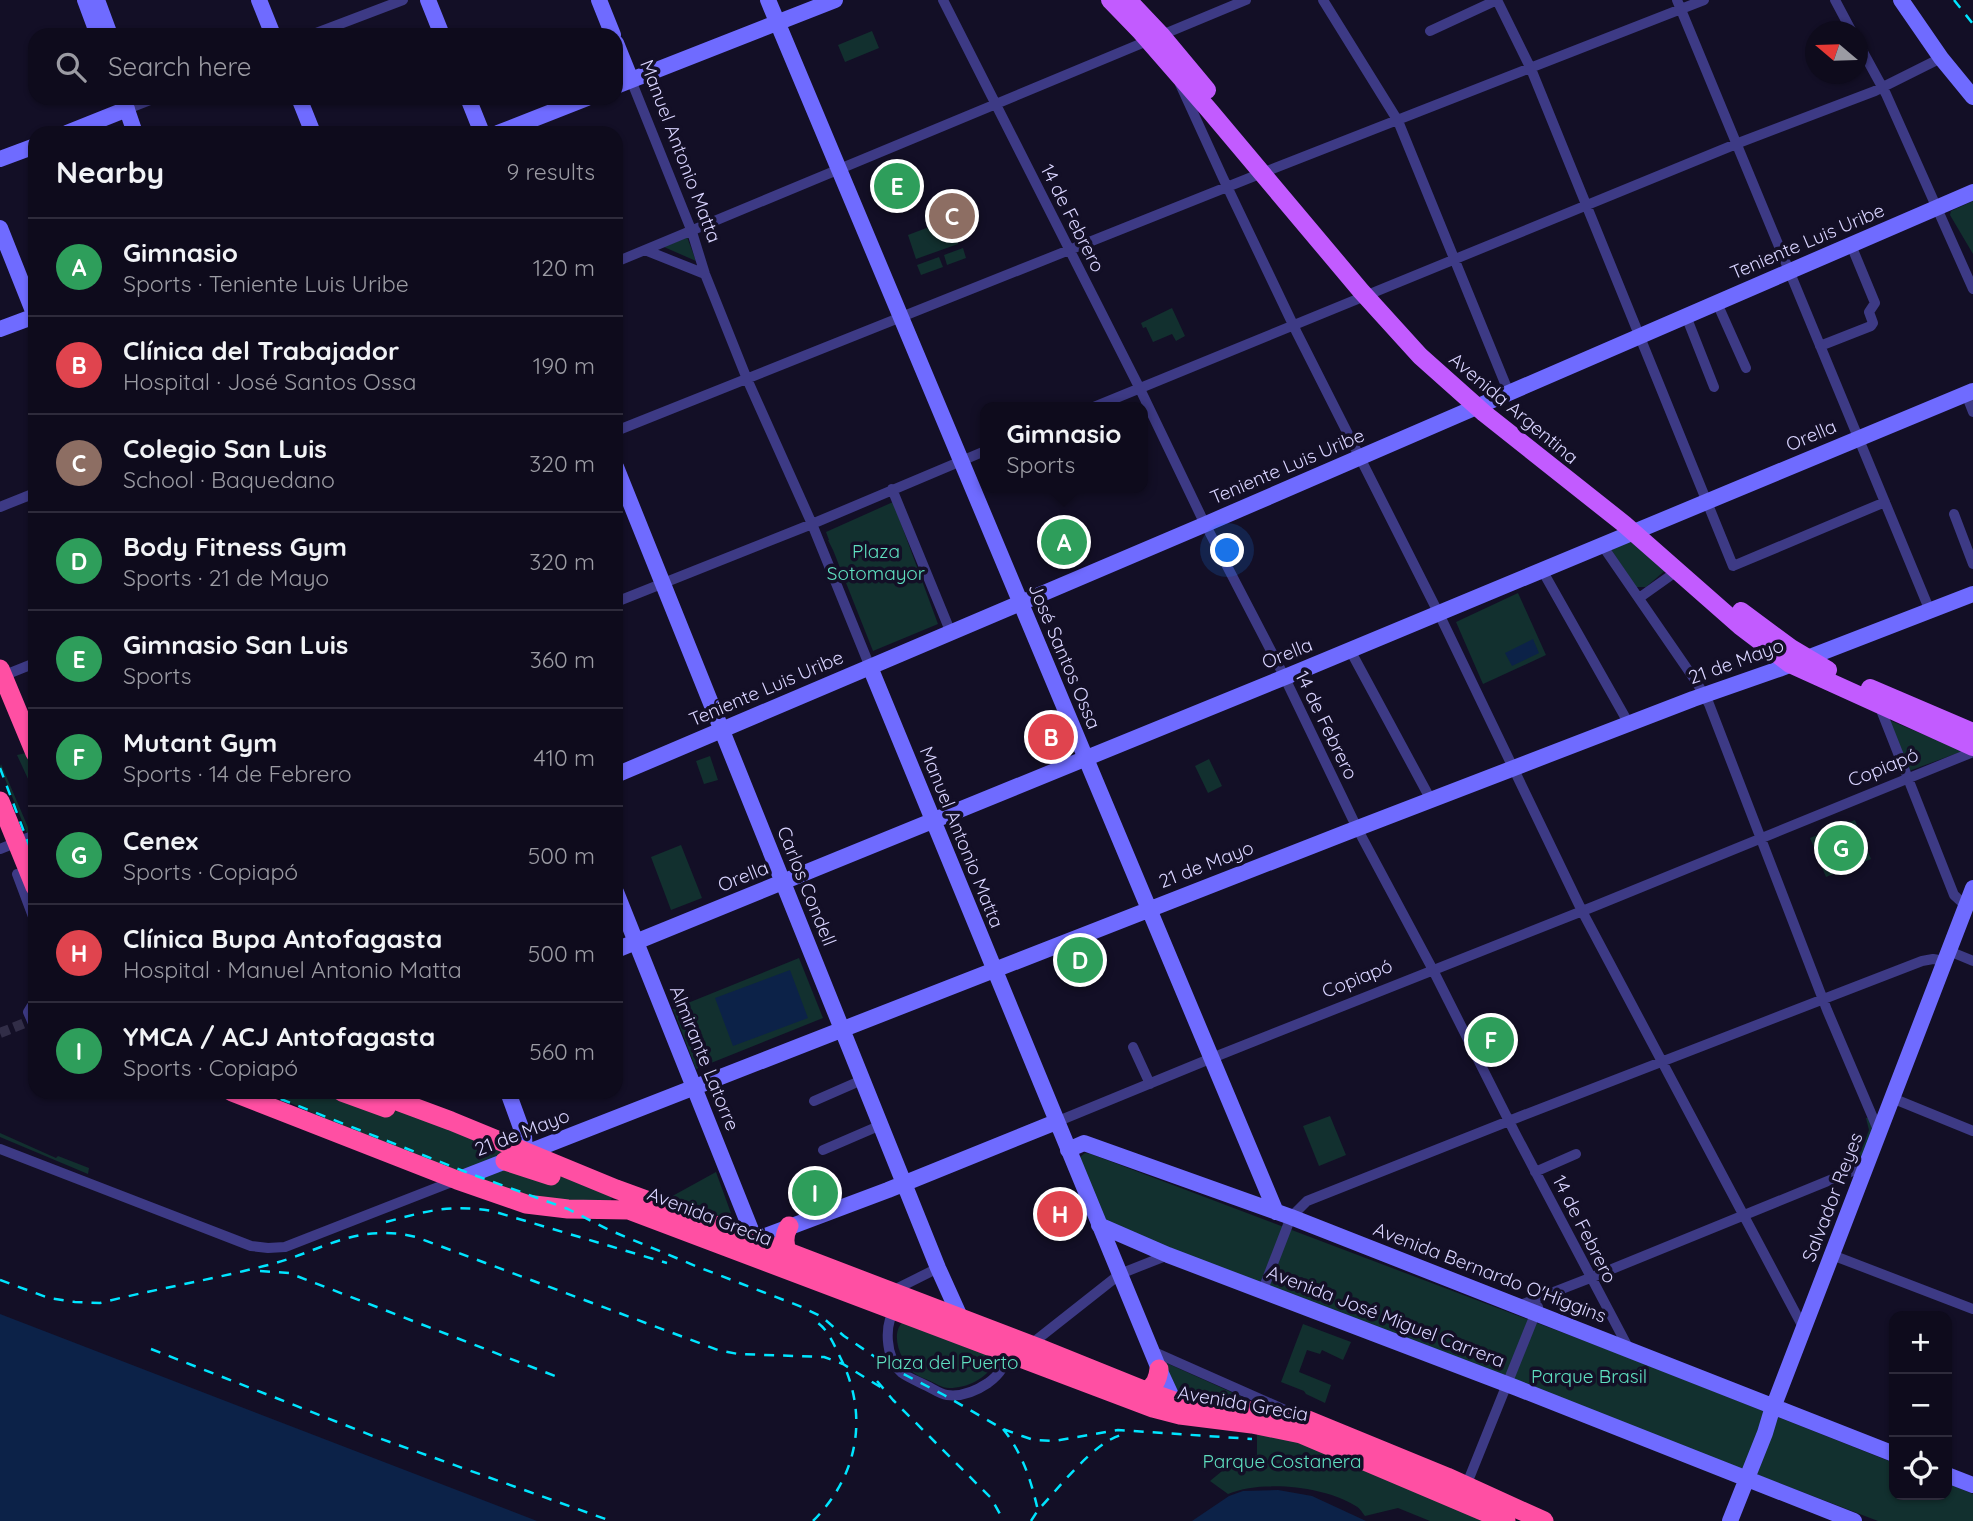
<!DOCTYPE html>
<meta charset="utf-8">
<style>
body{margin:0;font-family:Quicksand,sans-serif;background:#171425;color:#f1f3f6}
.controls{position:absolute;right:21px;bottom:21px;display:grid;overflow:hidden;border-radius:14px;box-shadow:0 2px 5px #0004}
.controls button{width:63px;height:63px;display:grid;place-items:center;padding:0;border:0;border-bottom:2px solid #2e2b3b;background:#0e0b1c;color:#f1f3f6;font:35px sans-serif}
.compass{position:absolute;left:1805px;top:21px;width:63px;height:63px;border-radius:50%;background:#0e0b1c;box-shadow:0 2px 5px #0004;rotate:289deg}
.you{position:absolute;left:1228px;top:551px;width:24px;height:24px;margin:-18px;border:5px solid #fff;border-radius:50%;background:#1a73e8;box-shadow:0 0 0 10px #1a73e833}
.badge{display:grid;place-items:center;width:46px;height:46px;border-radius:50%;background:#00e5ff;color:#fff;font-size:23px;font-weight:700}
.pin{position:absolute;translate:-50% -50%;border:4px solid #fff;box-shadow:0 2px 7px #0006}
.popup{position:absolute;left:980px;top:402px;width:168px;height:91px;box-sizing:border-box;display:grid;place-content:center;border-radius:14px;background:#0e0b1c;filter:drop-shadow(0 2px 5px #0005);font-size:23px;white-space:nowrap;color:#9b9ba3}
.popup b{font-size:26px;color:#f1f3f6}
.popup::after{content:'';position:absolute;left:50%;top:100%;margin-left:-14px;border:14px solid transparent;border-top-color:#0e0b1c}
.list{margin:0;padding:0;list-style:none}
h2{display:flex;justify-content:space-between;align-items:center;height:91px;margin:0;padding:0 28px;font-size:30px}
h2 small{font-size:23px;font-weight:400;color:#9b9ba3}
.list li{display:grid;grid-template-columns:46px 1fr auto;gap:21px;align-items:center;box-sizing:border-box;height:98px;padding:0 28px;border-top:2px solid #2e2b3b}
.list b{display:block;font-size:26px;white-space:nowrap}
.list p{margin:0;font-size:23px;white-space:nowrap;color:#9b9ba3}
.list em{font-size:23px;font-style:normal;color:#9b9ba3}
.icon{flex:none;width:38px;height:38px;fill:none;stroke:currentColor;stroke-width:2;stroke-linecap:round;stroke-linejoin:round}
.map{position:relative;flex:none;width:1973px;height:1521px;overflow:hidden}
.search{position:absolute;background:#0e0b1c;box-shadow:0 2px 5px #0004;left:28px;top:28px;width:595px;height:77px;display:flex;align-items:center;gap:18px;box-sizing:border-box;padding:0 24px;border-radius:21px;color:#9b9ba3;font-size:26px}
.panel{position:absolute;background:#0e0b1c;box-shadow:0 2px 5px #0004;left:28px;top:126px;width:595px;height:973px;border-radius:21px}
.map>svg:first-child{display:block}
.green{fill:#12302f}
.water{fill:#0c2248}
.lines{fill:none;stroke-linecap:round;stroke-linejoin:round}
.street-tunnel{stroke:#312d47;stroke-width:10;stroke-dasharray:10 5;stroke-linecap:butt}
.street{stroke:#3d3a85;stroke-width:10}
.secondary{stroke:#6f6bff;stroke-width:16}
.primary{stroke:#c25bff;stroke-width:18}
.highway{stroke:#ff4fa3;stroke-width:19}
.rail{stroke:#00e5ff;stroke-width:2.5;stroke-dasharray:10 9;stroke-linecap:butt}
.labels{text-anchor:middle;stroke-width:7;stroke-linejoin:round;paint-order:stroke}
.street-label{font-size:19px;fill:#d9d4ff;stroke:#130f26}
.park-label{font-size:19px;fill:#5fe0c0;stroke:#130f26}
</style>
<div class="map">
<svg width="1973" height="1521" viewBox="0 0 1973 1521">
<rect width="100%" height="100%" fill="#130f26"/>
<path class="green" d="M872,31L879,48L845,62L838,45Z
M1973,201V254L1950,215L1951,211Z
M950,219L958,244L916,259L908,235Z
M687,237L696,261L664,247Z
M963,248L966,258L947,265L944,255Z
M939,257L943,267L921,275L917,265Z
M1172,308L1185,336L1176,341L1172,334L1153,342L1146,327L1143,328L1141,323Z
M893,502L938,624L873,651L833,550L828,540H829L826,532Z
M1626,538L1668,568L1646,587H1636L1612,551V548Z
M1518,593L1546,655L1483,684L1456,622Z
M1889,720L1963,751L1909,771Z
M26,753L35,776V794L17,755Z
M710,756L718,780L704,784L696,761Z
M1209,759L1222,786L1208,793L1195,766Z
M1,764L30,832L27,833L0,767Z
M1855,820L1871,859L1826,877L1810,838Z
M681,845L702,898L671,910L651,857Z
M799,958L823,1018L696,1069L673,1009Z
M266,1092H366L616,1189L610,1202H553L448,1174Z
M1330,1116L1346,1155L1319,1166L1303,1126Z
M1866,1118H1868L1874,1130L1862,1161L1852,1166L1845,1158L1861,1151L1869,1130Z
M0,1133L56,1158L58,1156L89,1168L88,1174L0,1137Z
M1085,1153L1091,1154L1627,1357L1894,1463V1495H1947V1483L1973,1494V1521H1878L1101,1223L1080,1157Z
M716,1172L732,1216L730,1221L667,1199Z
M905,1320L994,1354L995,1363C985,1379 968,1388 949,1388C942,1388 935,1383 928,1380C923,1378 918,1376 914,1373C901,1362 888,1332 905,1320Z
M1303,1324L1351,1342L1343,1360L1322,1350L1320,1354L1307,1350L1299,1372L1331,1385L1325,1403L1306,1394L1304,1391L1281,1382Z
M1162,1361L1249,1400L1177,1398Z
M1257,1430L1286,1435L1485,1521H1430L1398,1508L1365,1516C1362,1512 1359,1507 1354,1505C1322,1486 1263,1480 1228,1494L1210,1481L1227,1467L1257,1455Z"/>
<path class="water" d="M1533,639L1539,653L1512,666L1505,653Z
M790,970L808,1018L733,1046L715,998Z
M0,1314L537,1521H0Z
M1278,1490L1312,1496L1366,1521H1192L1229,1496L1243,1491Z"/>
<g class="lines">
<path class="street-tunnel" d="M0,1033L35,1019"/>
<path class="street" d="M943,0L1140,389L1201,516L1281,670L1357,828L1433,970L1515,1133L1629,1349
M1323,0L1398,121L1509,393
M1497,0L1531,69L1733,566L1885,502
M1677,0L1930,611
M1835,0L1852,32
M1430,31L1497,0
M311,35L403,0
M1857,41L1886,94L1973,289
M631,80L692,232L705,274L747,379L812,524L870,667
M1180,84L1223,178L1297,333L1442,620L1582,911L1804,1329
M127,109L155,98
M645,250L705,274
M616,262L1246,0
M1717,303L1746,368
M1686,316L1714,387
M1820,346L1871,326L1873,323L1869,312L1875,303L1851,245
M1966,394L1973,412
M1094,407L1741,142L1875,91L1941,58
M616,431L1257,175L1704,0
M892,489L951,633
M0,507L35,493
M1954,514L1973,564
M1602,545L1697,683L1709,704L1827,1010L1879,1132
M1542,570L1629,724
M1639,598L1677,571
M616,602L812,524L985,451
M1350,650L1431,800
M0,677L35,663
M1879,705L1954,895L1966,906
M0,849L35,835
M17,874L35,922
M1949,951L1973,961
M35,1005L31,1007L28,1012L35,1028
M35,1038V1037
M1133,1047L1150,1084
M1892,1098L1973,1131
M814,1101L862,1080
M1056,1122L1212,1058L1595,906L1973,752
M0,1149L251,1246L268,1248L285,1247L454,1181
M823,1150L881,1125
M1535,1172L1576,1154
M1832,1255L1973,1309
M1262,1292L1291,1217L1307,1201L1524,1115L1922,961L1933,959L1945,961
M895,1293L900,1287L938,1268
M1518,1306L1590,1278L1867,1165
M897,1307C883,1323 885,1358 902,1373C909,1378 919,1382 927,1386C933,1389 940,1394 947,1395C961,1397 976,1391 988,1383C999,1375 1007,1365 1007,1351
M1030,1345L1120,1274L1168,1255
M1152,1351L1283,1409
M1466,1486L1538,1307"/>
<path class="secondary" d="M85,0L98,35
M97,0L110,35
M259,0L273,35
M428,0L442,35
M599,0L613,35
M768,0L1276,1212
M1901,0L1941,58L1973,97
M616,43L631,80
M616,86L835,0
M123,98L135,133
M299,98L313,133
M468,98L482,133
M67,133L127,109
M498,133L587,98
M0,159L35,146
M0,228L35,316
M0,329L35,316
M616,467L938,1268L961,1319
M870,667L1159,1369L1177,1408
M616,775L1206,524L1973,192
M616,892L755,1240L888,1190L1056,1122
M616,950L1295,673L1973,391
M508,1092L524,1136L525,1153
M1068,1150L1084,1143L1291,1217L1894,1454
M457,1180L1345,833L1693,699L1779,669L1973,594
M1099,1225L1168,1255L1517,1388L1854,1521
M1947,1475L1973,1485
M1730,1521L1765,1433L1771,1413L1973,888"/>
<path class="primary" d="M1110,0L1141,32L1209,110L1361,291L1420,356L1484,413L1624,524L1740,626L1790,664L1973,747
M1128,0L1162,36L1207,90
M1741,611L1791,648L1828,670
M1870,688L1973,732"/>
<path class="highway" d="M0,669L35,753
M0,801L35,887
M232,1092L457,1180L526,1204L568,1209L629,1210L1153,1408L1180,1415L1252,1424L1301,1434L1506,1521
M342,1092L386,1108
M373,1092L451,1121L616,1189L788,1252L1042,1349L1146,1391L1174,1401L1281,1415L1308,1420L1447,1477L1544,1521
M505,1161L551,1176
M788,1252C783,1243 784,1235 789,1226
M1146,1391C1155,1386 1158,1379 1159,1369"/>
<path class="rail" d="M1954,0L1973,24
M0,768L35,861
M263,1092L471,1174L568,1209L609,1230L698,1267L802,1307L822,1317L844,1336L890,1367L944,1395L1003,1429L1022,1436L1034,1440L1054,1441L1118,1430L1252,1439
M386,1222C427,1211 449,1204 492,1211L667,1263
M260,1271L289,1273L555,1376
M0,1280L49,1298L75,1302L100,1303C155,1289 210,1280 264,1266C320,1253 354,1222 416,1237L718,1350L738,1354L824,1357L843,1364L882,1388
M151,1349L373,1436L611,1521
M877,1381L893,1400L991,1498L1004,1521
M1003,1429C1024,1455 1032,1484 1039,1515
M813,1521C858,1476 869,1416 841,1359C835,1347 829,1331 818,1323
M1031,1521L1038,1510C1059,1488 1093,1443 1121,1435"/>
</g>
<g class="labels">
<g class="street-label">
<text transform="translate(681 151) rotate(69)" y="7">Manuel Antonio Matta</text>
<text transform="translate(1073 218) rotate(63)" y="7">14 de Febrero</text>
<text transform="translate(1807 241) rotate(-23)" y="7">Teniente Luis Uribe</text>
<text transform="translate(1514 408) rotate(40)" y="7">Avenida Argentina</text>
<text transform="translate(1811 435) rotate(-23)" y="7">Orella</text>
<text transform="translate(1287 466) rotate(-23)" y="7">Teniente Luis Uribe</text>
<text transform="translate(1287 653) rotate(-22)" y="7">Orella</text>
<text transform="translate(1065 656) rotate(67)" y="7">José Santos Ossa</text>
<text transform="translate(1736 661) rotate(-20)" y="7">21 de Mayo</text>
<text transform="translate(766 688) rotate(-23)" y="7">Teniente Luis Uribe</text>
<text transform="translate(1327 725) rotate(64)" y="7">14 de Febrero</text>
<text transform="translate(1883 767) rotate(-22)" y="7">Copiapó</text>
<text transform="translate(962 837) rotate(68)" y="7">Manuel Antonio Matta</text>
<text transform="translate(1206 864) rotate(-21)" y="7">21 de Mayo</text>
<text transform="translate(743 876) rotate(-22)" y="7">Orella</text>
<text transform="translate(807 886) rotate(68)" y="7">Carlos Condell</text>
<text transform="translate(1357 978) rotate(-22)" y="7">Copiapó</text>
<text transform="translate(705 1058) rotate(68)" y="7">Almirante Latorre</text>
<text transform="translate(522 1132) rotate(-21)" y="7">21 de Mayo</text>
<text transform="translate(1832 1197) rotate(-69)" y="7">Salvador Reyes</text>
<text transform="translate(710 1216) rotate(21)" y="7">Avenida Grecia</text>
<text transform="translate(1585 1229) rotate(63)" y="7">14 de Febrero</text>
<text transform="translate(1490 1272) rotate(21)" y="7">Avenida Bernardo O'Higgins</text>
<text transform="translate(1386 1316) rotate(21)" y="7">Avenida José Miguel Carrera</text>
<text transform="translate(1243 1403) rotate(10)" y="7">Avenida Grecia</text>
</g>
<g class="park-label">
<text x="876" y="558">Plaza<tspan x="876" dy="22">Sotomayor</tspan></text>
<text x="947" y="1369">Plaza del Puerto</text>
<text x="1589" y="1383">Parque Brasil</text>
<text x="1282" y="1468">Parque Costanera</text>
</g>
</g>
</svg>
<div class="controls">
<button>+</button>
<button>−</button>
<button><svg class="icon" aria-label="locate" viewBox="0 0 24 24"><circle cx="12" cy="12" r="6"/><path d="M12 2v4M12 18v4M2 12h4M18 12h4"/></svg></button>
</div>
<svg class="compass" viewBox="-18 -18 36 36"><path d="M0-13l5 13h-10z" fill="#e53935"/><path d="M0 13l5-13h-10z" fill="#9b9ba3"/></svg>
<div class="you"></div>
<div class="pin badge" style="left:1064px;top:542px;background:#2e9e5b">A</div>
<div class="popup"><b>Gimnasio</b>Sports</div>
<div class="pin badge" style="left:1051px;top:737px;background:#e0444e">B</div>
<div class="pin badge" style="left:952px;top:216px;background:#8d6e63">C</div>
<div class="pin badge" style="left:1080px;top:960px;background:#2e9e5b">D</div>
<div class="pin badge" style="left:897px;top:186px;background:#2e9e5b">E</div>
<div class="pin badge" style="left:1491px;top:1040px;background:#2e9e5b">F</div>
<div class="pin badge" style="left:1841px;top:848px;background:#2e9e5b">G</div>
<div class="pin badge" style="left:1060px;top:1214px;background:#e0444e">H</div>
<div class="pin badge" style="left:815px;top:1193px;background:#2e9e5b">I</div>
<div class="search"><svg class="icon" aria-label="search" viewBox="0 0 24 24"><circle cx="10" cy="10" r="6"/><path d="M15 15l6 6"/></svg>Search here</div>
<section class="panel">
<h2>Nearby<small>9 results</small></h2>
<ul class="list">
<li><span class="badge" style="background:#2e9e5b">A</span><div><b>Gimnasio</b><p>Sports · Teniente Luis Uribe</p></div><em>120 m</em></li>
<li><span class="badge" style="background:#e0444e">B</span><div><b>Clínica del Trabajador</b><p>Hospital · José Santos Ossa</p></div><em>190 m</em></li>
<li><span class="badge" style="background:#8d6e63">C</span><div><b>Colegio San Luis</b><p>School · Baquedano</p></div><em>320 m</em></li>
<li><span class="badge" style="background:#2e9e5b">D</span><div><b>Body Fitness Gym</b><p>Sports · 21 de Mayo</p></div><em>320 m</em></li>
<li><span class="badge" style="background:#2e9e5b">E</span><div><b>Gimnasio San Luis</b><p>Sports</p></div><em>360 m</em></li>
<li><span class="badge" style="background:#2e9e5b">F</span><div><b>Mutant Gym</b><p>Sports · 14 de Febrero</p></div><em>410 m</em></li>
<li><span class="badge" style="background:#2e9e5b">G</span><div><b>Cenex</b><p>Sports · Copiapó</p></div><em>500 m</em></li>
<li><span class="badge" style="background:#e0444e">H</span><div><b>Clínica Bupa Antofagasta</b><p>Hospital · Manuel Antonio Matta</p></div><em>500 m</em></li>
<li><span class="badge" style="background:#2e9e5b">I</span><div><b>YMCA / ACJ Antofagasta</b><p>Sports · Copiapó</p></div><em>560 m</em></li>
</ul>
</section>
</div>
